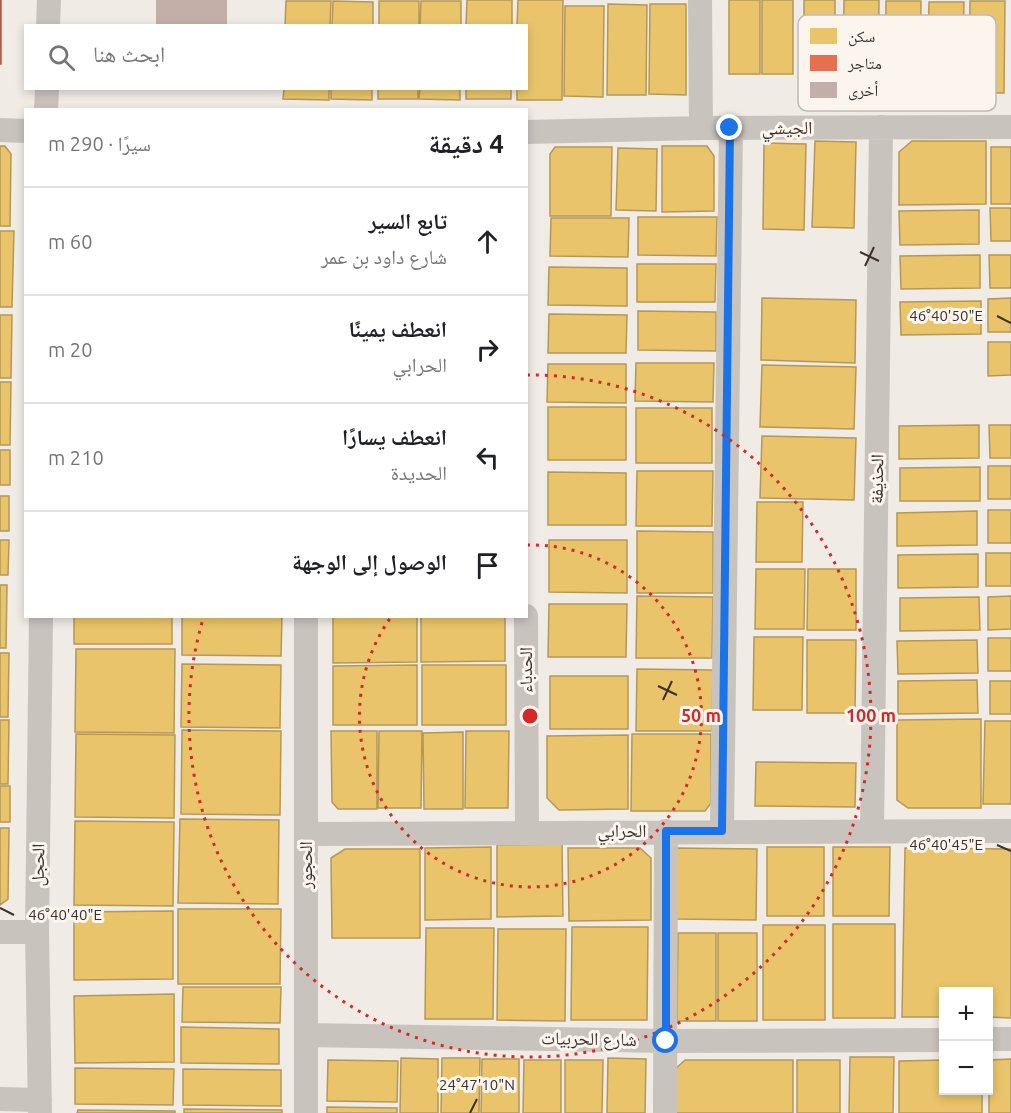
<!DOCTYPE html>
<html lang="ar">
<meta charset="utf-8">
<style>
body{margin:0;font-family:Ubuntu,"Noto Naskh Arabic",sans-serif;background:#f6f6f6;color:#202124;direction:rtl}
.controls{position:absolute;right:18px;bottom:18px;display:grid;overflow:hidden;border-radius:0px;box-shadow:0 3px 9px #0003}
.controls button{width:54px;height:54px;display:grid;place-items:center;padding:0;border:0;border-bottom:2px solid #e0e0e0;background:#fff;color:#202124;font:30px sans-serif}
.stop{position:absolute;width:18px;height:18px;margin:-14px;border:4px solid #1a73e8;border-radius:50%;background:#fff}
.stop.end{background:#1a73e8;border-color:#fff;box-shadow:0 2px 6px #0008}
.list{margin:0;padding:0;list-style:none}
h2{display:flex;justify-content:space-between;align-items:center;height:78px;margin:0;padding:0 24px;font-size:26px}
h2 small{font-size:20px;font-weight:400;color:#757577}
.list li{display:grid;grid-template-columns:39px 1fr auto;gap:18px;align-items:center;box-sizing:border-box;height:108px;padding:0 24px;border-top:2px solid #e0e0e0}
.list b{display:block;font-size:22px;white-space:nowrap}
.list p{margin:0;font-size:20px;white-space:nowrap;color:#757577}
.list em{font-size:20px;font-style:normal;color:#757577}
.icon{flex:none;width:33px;height:33px;fill:none;stroke:currentColor;stroke-width:2;stroke-linecap:round;stroke-linejoin:round}
.map{position:relative;flex:none;width:1011px;height:1113px;overflow:hidden;direction:ltr}
.search{position:absolute;background:#fff;box-shadow:0 3px 9px #0003;left:24px;top:24px;width:504px;height:66px;display:flex;align-items:center;gap:15px;box-sizing:border-box;padding:0 21px;border-radius:0px;color:#757577;font-size:22px}
.panel{position:absolute;background:#fff;box-shadow:0 3px 9px #0003;left:24px;top:108px;width:504px;height:510px;border-radius:0px;direction:rtl}
.map>svg:first-child{display:block}
.homes{fill:#e9c46a;stroke:#b59857;stroke-width:1.5}
.shops{fill:#e76f51;stroke:#b35c46;stroke-width:1.5}
.building{fill:#c3afa7}
.lines{fill:none;stroke-linecap:round;stroke-linejoin:round}
.minor{stroke:#c9c3be;stroke-width:24}
.route{stroke:#1a73e8;stroke-width:8}
.ticks{fill:none;stroke:#3b302b;stroke-width:2}
.ring{fill:none;stroke:#d62828;stroke-width:3;stroke-dasharray:3 6}
.labels{text-anchor:middle;stroke-width:6;stroke-linejoin:round;paint-order:stroke}
.street-label{font-size:18px;fill:#3b302b;stroke:#fbf5ee}
.key{fill:#fbf5ee;stroke:#c1bab4;stroke-width:1.5}
.key-label{font-size:16px;fill:#3b302b}
.ticks-label{font-size:15px;text-anchor:middle;fill:#3b302b;stroke:#fbf5ee;stroke-width:6;stroke-linejoin:round;paint-order:stroke}
.centre{fill:#d62828;stroke:#fbf5ee;stroke-width:3}
.ring-label{font-size:18px;text-anchor:middle;font-weight:bold;fill:#d62828;stroke:#fbf5ee;stroke-width:6;stroke-linejoin:round;paint-order:stroke}
</style>
<div class="map">
<svg width="1011" height="1113" viewBox="0 0 1011 1113">
<rect width="100%" height="100%" fill="#f0ebe5"/>
<path class="homes" d="M467,0H512V26H466Z
M518,0H563L562,100H517V88H526V26H517Z
M729,0H760V74H729Z
M762,0H793V74H762Z
M804,0H835V76H804Z
M844,0H879L878,92L843,91Z
M286,1H331L330,26H285Z
M333,1L373,2V26H332Z
M379,1H419V26H379Z
M421,1H461V26H420Z
M886,1H921L920,93H885Z
M970,1H1005L1004,93H969Z
M929,2H964L962,95L927,94Z
M608,4L647,5L646,95H607Z
M650,4H686V95L649,94Z
M565,6H604L603,97L564,96Z
M284,88H329V100L283,99Z
M331,88H372V100L331,99Z
M378,88H418V99H378Z
M420,88H460V100L419,99Z
M466,88H511V99H466Z
M815,141L856,142L854,228L812,227Z
M912,141H986V204L899,205V152Z
M764,143L806,144L804,230L763,229Z
M0,146H5L11,154L10,226H0Z
M662,146H707L714,156V211L662,212Z
M555,147H612L611,216H550V154Z
M991,147H1011V204H991Z
M618,148L657,149L656,211L616,210Z
M990,208H1011V241H991Z
M979,210V244L900,245L899,211Z
M638,217H717L716,256L638,255Z
M551,218H629L628,257L550,256Z
M0,231H14L12,307H0Z
M980,255V288L901,289L900,256Z
M989,255H1011V288H990Z
M637,264H716L715,302H637Z
M549,267L627,268V306L548,305Z
M762,298L856,300L855,363L761,360Z
M1011,298V332H988V299Z
M981,301V334L901,335L900,302Z
M638,311L716,312V351L638,350Z
M549,314L627,315L626,353H548Z
M0,315H12L11,378H0Z
M988,342H1011V375L988,376Z
M636,363H714L713,402L635,401Z
M548,364H626V403L547,402Z
M762,365L856,367L854,429L760,427Z
M0,382H11L10,445H0Z
M548,407H626V460H548Z
M636,408H712V463H636Z
M979,425V458L899,459V426Z
M989,425H1011V458H990Z
M762,436L856,438L854,500L760,498Z
M0,450H10V485H0Z
M988,466H1011V499H988Z
M980,467V501H900V468Z
M637,471H713L712,526H636Z
M548,472L626,473V525H548Z
M0,496H9V531H0Z
M757,502H803L802,562H756Z
M988,510H1011V543H988Z
M977,511V545L897,546V513Z
M637,531L713,532V593H637Z
M0,540H9L8,575H0Z
M549,540H627V593L549,592Z
M986,553H1011V586H986Z
M978,554V587L898,588V555Z
M756,569H805L804,629H755Z
M808,569H856V630H807Z
M0,585H7L6,648H0Z
M637,596L713,597L712,658H636Z
M1011,596V629L988,630V597Z
M979,597L980,630L900,631V598Z
M549,604H627L626,657H548Z
M74,616H172V644H74Z
M182,616H282L281,656L182,655Z
M333,616H417V662L333,663Z
M421,616H505V661L421,662Z
M754,637H803L802,710H753Z
M988,638H1011V671H988Z
M807,640H856L855,713H807Z
M977,640L978,673L898,674L897,641Z
M76,649H175L174,733L75,732Z
M0,653H9L8,717H0Z
M182,664L281,665L280,728L181,727Z
M417,665V725H333V666Z
M422,665H506V725H422Z
M637,669L713,670L712,731H636Z
M550,676H628V729H550Z
M977,680L978,713L898,714V681Z
M990,681H1011V714H990Z
M981,719V808H908L897,800V720Z
M0,720H9L8,784H0Z
M985,721H1011V804H983Z
M182,730L281,731L280,815L181,814Z
M331,731H377V809H338L332,802Z
M379,731H422L421,808H378Z
M466,731H509L508,808H465Z
M463,732V809H424L423,733Z
M76,734L175,735L174,818L75,817Z
M632,734H711V803L705,811H631Z
M628,735V809L559,810L547,798V736Z
M756,762L856,763L855,807L755,806Z
M0,786H10V822H0Z
M180,819L279,820L278,904L178,903Z
M75,821L174,822L173,906L74,905Z
M0,828H9L8,899L0,905Z
M562,844L563,916L497,917V845Z
M491,847V919L425,920V848Z
M767,847H824V916H767Z
M833,847H890L889,916H833Z
M568,848H640L651,858V920L569,921Z
M675,848L757,849L756,920L675,919Z
M905,848L1011,849V1018L988,1017V992H944V1017H902Z
M345,849H420V938H332L331,858Z
M178,909H281L280,984H178Z
M173,911V979L74,980V912Z
M833,924H895V1018H833Z
M763,925H825V1020H763Z
M572,927H648L647,1020H571Z
M426,928H494L493,1019H425Z
M498,929H566L565,1021L497,1020Z
M678,933H716V1021H677Z
M718,933H757V1021H718Z
M183,987H281L280,1023L182,1022Z
M174,994V1062L75,1063L74,996Z
M181,1027L279,1029V1064L181,1063Z
M850,1057H894L893,1113H849Z
M401,1058L438,1059V1113H400Z
M442,1058H480L479,1113H441Z
M608,1058L646,1059L645,1113H607Z
M482,1059H519V1113H481Z
M1011,1059V1113H989V1060Z
M328,1060L398,1061L397,1102L327,1101Z
M524,1060H561V1113H523Z
M565,1060H603L602,1113H565Z
M685,1060H793V1113H673L674,1070Z
M797,1060H840V1113H797Z
M944,1060V1090H982V1113H899V1061Z
M75,1068L174,1069L173,1105L75,1104Z
M183,1069L281,1070V1106L183,1105Z
M327,1107L397,1108V1113H327Z
M184,1109L282,1110V1113H184Z
M78,1110L175,1111V1113H77Z"/>
<path class="shops" d="M0,0H1V64H0Z"/>
<path class="building" d="M156,0H227V26H156Z"/>
<g class="lines">
<path class="minor" d="M700,0L701,128
M48,26L49,0
M46,110L47,88
M0,130L26,131
M526,132L701,128L1011,127
M526,616L527,832
M872,830L881,127
M722,831L731,128
M306,834L1011,831
M0,932H37
M306,1035L666,1041L944,1040
M988,1039H1011
M0,1099L40,1100
M40,1113L37,932L41,616
M306,1113V616
M665,1113L666,831"/>
</g>
<g class="lines">
<path class="route" d="M666,1041V831H722L730,128"/>
</g>
<path class="ticks" d="M860,252L879,261M865,266L874,247M997,316L1011,323M658,686L677,695M663,700L672,681M997,845L1011,851M0,908L14,915M470,1113L477,1099"/>
<g class="ring">
<path d="M527 545A171 171 0 1 1 391 617"/>
<path d="M527 375A341 341 0 1 1 203 619"/>
</g>
<g class="labels">
<g class="street-label">
<text transform="translate(787 128) rotate(-1)" y="6">الجيشي</text>
<text transform="translate(877 479) rotate(-89)" y="6">الحذيفة</text>
<text transform="translate(526 670) rotate(-90)" y="6">الحدباء</text>
<text x="622" y="837">الحرابي</text>
<text transform="translate(38 865) rotate(-89)" y="6">الحجل</text>
<text transform="translate(306 865) rotate(-90)" y="6">الحجور</text>
<text transform="translate(589 1039) rotate(1)" y="6">شارع الحربيات</text>
</g>
</g>
<rect x="798" y="15" width="198" height="96" rx="9" class="key"/>
<rect x="810" y="28" width="27" height="16" fill="#e9c46a"/>
<rect x="810" y="55" width="27" height="16" fill="#e76f51"/>
<rect x="810" y="82" width="27" height="16" fill="#c3afa7"/>
<g class="key-label">
<text x="848" y="42">سكن</text>
<text x="848" y="69">متاجر</text>
<text x="848" y="96">أخرى</text>
</g>
<g class="ticks-label">
<text x="946" y="321">46°40'50"E</text>
<text x="946" y="850">46°40'45"E</text>
<text x="65" y="920">46°40'40"E</text>
<text x="477" y="1090">24°47'10"N</text>
</g>
<circle cx="530" cy="716" r="9" class="centre"/>
<g class="ring-label">
<text x="701" y="722">50 m</text>
<text x="871" y="722">100 m</text>
</g>
</svg>
<div class="controls">
<button>+</button>
<button>−</button>
</div>
<div class="stop" style="left:666px;top:1041px"></div>
<div class="stop end" style="left:730px;top:128px"></div>
<div class="search"><svg class="icon" aria-label="search" viewBox="0 0 24 24"><circle cx="10" cy="10" r="6"/><path d="M15 15l6 6"/></svg>ابحث هنا</div>
<section class="panel">
<h2>4 دقيقة<small>سيرًا · 290 m</small></h2>
<ul class="list">
<li><svg class="icon" aria-label="ahead" viewBox="0 0 24 24"><path d="M12 20V5M6 11l6-6 6 6"/></svg><div><b>تابع السير</b><p>شارع داود بن عمر</p></div><em>60 m</em></li>
<li><svg class="icon" aria-label="right" viewBox="0 0 24 24"><path d="M7 20v-9h11M14 6l5 5-5 5"/></svg><div><b>انعطف يمينًا</b><p>الحرابي</p></div><em>20 m</em></li>
<li><svg class="icon" aria-label="left" viewBox="0 0 24 24"><path d="M17 20v-9H6M10 6l-5 5 5 5"/></svg><div><b>انعطف يسارًا</b><p>الحديدة</p></div><em>210 m</em></li>
<li><svg class="icon" aria-label="arrive" viewBox="0 0 24 24"><path d="M6 21V4h12l-3 4 3 4H6"/></svg><div><b>الوصول إلى الوجهة</b></div></li>
</ul>
</section>
</div>
